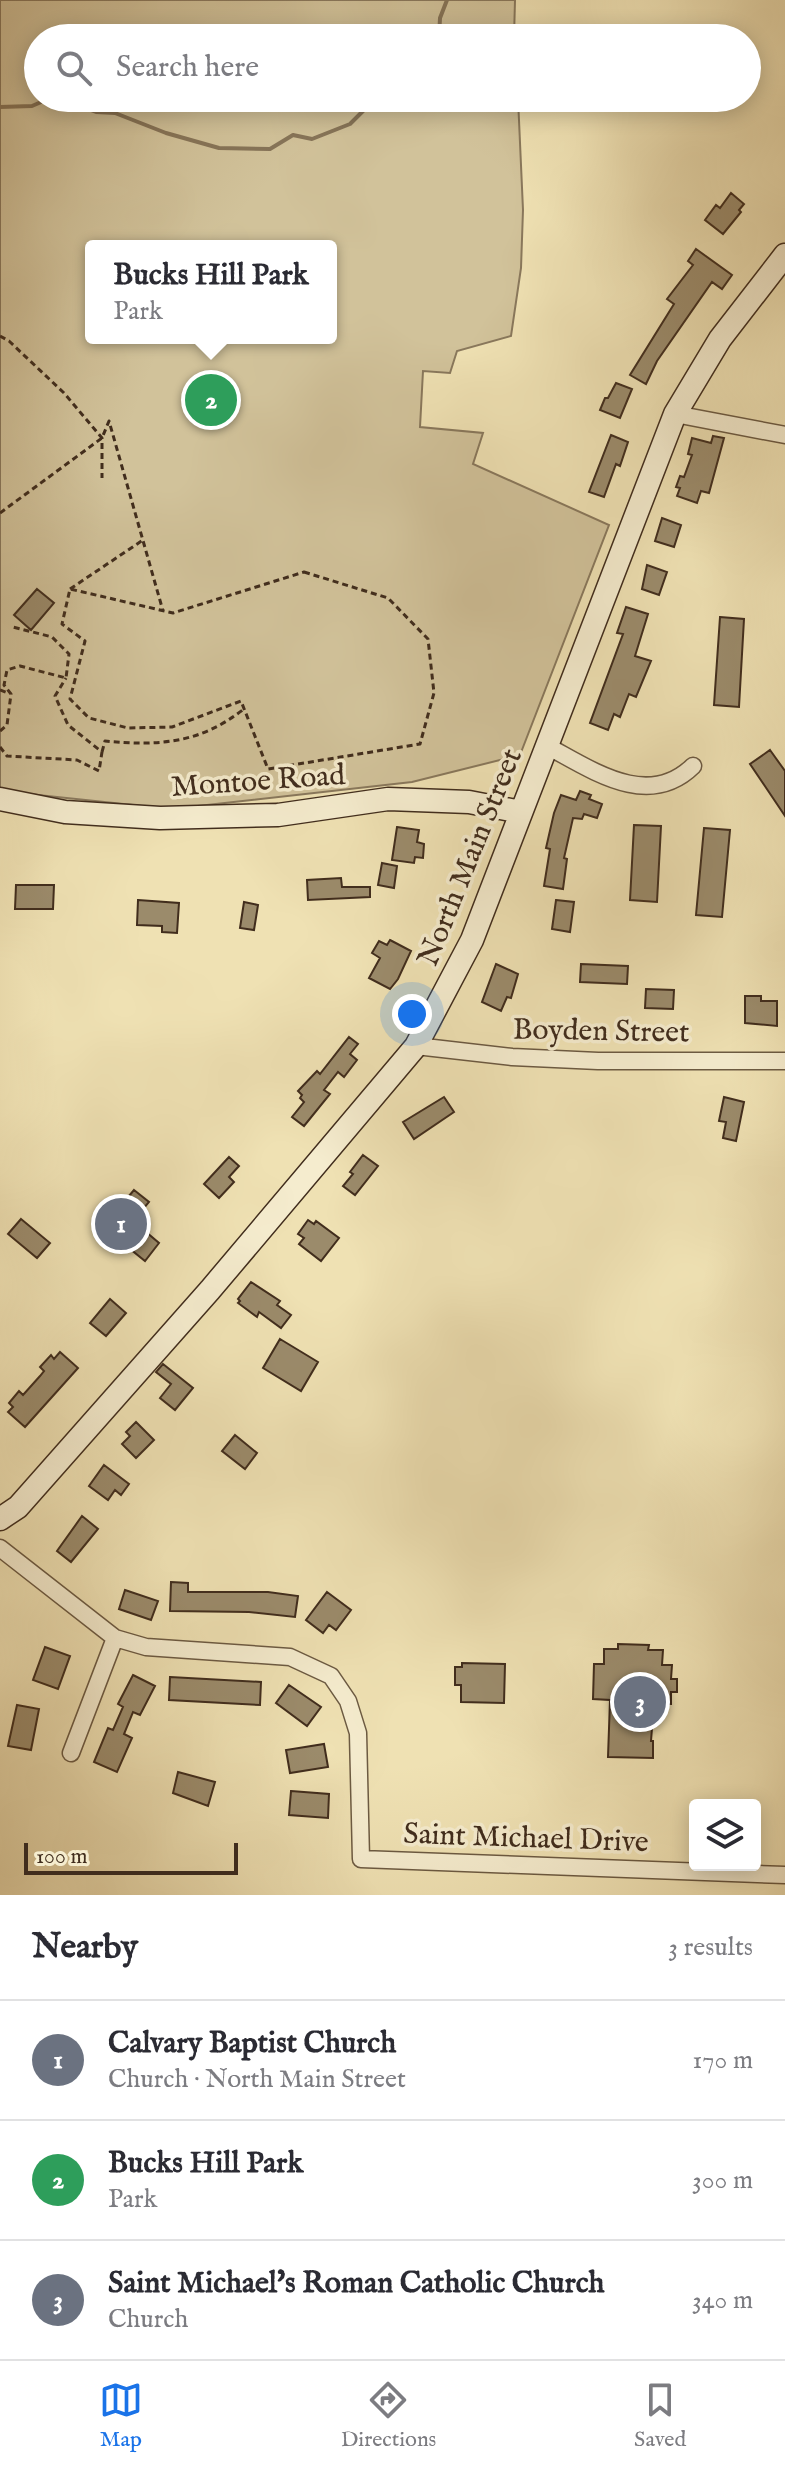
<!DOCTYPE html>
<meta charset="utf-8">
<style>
body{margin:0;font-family:"IM FELL English",serif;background:#f2f2f3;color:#2b2b33}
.controls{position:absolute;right:24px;bottom:24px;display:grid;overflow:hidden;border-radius:8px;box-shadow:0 4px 20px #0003}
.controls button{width:72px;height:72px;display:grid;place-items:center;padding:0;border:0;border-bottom:2px solid #e1e1e2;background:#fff;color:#2b2b33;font:40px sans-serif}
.scale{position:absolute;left:24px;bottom:20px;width:214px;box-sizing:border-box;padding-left:8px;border:4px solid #412d1d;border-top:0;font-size:22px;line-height:28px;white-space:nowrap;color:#412d1d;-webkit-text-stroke:6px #f5ecce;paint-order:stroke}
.you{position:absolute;left:412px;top:1014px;width:28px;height:28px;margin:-20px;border:6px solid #fff;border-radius:50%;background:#1a73e8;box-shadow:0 0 0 12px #1a73e833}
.badge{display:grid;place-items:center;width:52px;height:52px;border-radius:50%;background:#1a73e8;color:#fff;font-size:26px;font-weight:700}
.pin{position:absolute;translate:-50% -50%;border:4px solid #fff;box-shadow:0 2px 8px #0006}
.popup{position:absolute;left:85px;top:240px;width:252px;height:104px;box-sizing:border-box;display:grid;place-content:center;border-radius:8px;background:#fff;filter:drop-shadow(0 2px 6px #0005);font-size:26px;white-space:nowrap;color:#7c7c81}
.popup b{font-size:30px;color:#2b2b33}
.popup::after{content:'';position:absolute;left:50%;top:100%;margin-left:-16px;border:16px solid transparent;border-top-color:#fff}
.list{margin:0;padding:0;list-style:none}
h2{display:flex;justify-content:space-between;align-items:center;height:104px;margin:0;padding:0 32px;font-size:34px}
h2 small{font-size:26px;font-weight:400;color:#7c7c81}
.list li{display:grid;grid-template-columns:52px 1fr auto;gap:24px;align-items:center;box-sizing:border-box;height:120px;padding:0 32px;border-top:2px solid #e1e1e2}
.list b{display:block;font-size:30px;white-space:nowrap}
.list p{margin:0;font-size:26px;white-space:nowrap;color:#7c7c81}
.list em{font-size:26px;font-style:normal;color:#7c7c81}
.icon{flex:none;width:44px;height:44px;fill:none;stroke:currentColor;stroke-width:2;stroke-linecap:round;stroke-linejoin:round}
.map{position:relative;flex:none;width:785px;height:1895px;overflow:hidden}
.search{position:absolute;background:#fff;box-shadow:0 4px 20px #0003;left:24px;right:24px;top:24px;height:88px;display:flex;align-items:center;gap:20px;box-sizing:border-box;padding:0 28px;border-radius:44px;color:#7c7c81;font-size:30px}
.sheet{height:464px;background:#fff}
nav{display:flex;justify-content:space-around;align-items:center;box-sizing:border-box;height:112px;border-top:2px solid #e1e1e2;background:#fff;font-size:22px;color:#7c7c81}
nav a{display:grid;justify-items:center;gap:4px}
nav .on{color:#1a73e8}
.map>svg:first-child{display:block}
.green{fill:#d1c29a;stroke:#89785c;stroke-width:2;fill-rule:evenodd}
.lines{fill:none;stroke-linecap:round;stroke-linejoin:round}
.stream{stroke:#867458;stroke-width:4}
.building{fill:#9b8b6b;stroke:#412d1d;stroke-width:2}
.street-casing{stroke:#6c5a42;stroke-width:19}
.secondary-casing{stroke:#412d1d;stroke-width:25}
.path{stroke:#412d1d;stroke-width:3;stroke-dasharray:6 4;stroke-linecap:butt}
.street{stroke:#f5ecce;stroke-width:16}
.secondary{stroke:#f5ecce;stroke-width:22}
.labels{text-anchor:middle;stroke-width:7;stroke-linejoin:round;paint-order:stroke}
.street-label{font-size:30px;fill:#412d1d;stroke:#f5ecce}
</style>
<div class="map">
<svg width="785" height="1895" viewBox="0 0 785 1895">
<rect width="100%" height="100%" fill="#efe1b3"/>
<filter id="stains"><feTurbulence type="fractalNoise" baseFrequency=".0025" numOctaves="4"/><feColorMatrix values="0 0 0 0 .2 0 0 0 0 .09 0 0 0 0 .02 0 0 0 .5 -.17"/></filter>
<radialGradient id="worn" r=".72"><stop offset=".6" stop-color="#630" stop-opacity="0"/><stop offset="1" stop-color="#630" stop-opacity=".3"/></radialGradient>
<path class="green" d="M0,0H515L514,38H38V98H518L523,210L521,268L511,336L457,351L450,373L423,371L420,427L483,433L473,464L609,525L520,755L412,782L171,809L0,791ZM91,246H331V338H91Z"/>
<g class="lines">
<path class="stream" d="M439,38L440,18L447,0
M0,107L32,106L48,99L75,104L96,112L115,113L166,133L219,148L270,149L293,135L312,139L350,124L376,98"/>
</g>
<path class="building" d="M731,193L744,204L739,210L741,212L723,234L705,220L716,205L720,208Z
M696,249L732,275L722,289L712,282L657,361L646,384L630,375L674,304L667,299L693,265L688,261Z
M616,383L632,389L620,418L600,410L605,398H608Z
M611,435L628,442L620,466L616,464L604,497L589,492Z
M713,436L724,438L709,493L701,491L697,503L677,496L680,488L676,487L680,476L684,477L692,455L688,454L692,438L711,443Z
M662,518L681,525L674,547L655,541Z
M647,565L667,572L659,595L642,589Z
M37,589L54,603L31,630L14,615Z
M626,607L648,614L635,656L651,661L636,697L629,694L620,717L614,714L608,730L590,723L623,634L617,633Z
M720,617L744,619L739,707L714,705Z
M770,750L785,771V816L750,764Z
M580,791L591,795L589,799L602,804L597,818L584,814L582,819L573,818L564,858L567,859L563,889L544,886L550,849L546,848L554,813L561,795L576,800Z
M634,825L661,826L657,902L630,900Z
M397,827L419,830L417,842L424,844L423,858L415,857L414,863L392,860Z
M704,828L730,830L722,917L696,915Z
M382,863L397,866L394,888L378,885Z
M341,878L342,887H370V897L308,900L307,880Z
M16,885H54L53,909H15Z
M138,900L179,903L177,933L162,932V926L137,925Z
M556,900L574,902L570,932L552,929Z
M244,902L258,905L254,930L240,928Z
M390,940L411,951L398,979L390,989L369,978L380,958L372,953L379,941L387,945Z
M496,964L518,974L511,998L507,997L501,1011L482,1002Z
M581,964L628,966L627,984L580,982Z
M646,989L674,990L673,1009L645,1008Z
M745,996H761V1001H777V1026L745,1023Z
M349,1037L358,1044L350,1054L357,1060L344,1077L338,1072L324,1090L330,1094L304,1126L292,1117L304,1102L300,1098L302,1095L298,1091L317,1071L320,1074Z
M444,1097L454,1112L414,1139L403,1122Z
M724,1097L744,1102L736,1141L723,1138L726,1122L719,1121Z
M363,1155L378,1166L355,1195L343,1186L353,1174L350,1172Z
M229,1157L239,1166L229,1177L234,1182L219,1198L204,1184Z
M134,1190L149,1202L133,1221L159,1243L145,1261L103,1227Z
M21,1219L50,1243L37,1258L8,1234Z
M308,1220L314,1224L316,1221L339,1238L321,1261L299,1244L304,1238L298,1234Z
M251,1282L280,1301L277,1305L291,1315L281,1328L259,1312L257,1317L238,1303L240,1301L238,1299Z
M110,1299L126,1313L106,1336L90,1323Z
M280,1339L318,1362L301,1391L263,1368Z
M60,1352L78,1368L25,1427L8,1412L13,1407L9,1403L19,1391L23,1395L40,1376L44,1371L40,1367L51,1355L54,1359Z
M163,1364L193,1388L175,1410L160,1398L171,1384L156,1372Z
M136,1422L154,1440L136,1458L122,1444L130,1436L126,1432Z
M235,1435L257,1453L245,1469L222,1451Z
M104,1465L129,1484L121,1495L115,1490L108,1500L89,1486Z
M82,1516L98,1529L71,1562L57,1551Z
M171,1582L188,1583V1592H268L298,1596L295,1617L249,1612L170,1611Z
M125,1590L158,1601L151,1620L119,1609Z
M327,1592L351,1610L336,1630L329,1625L323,1633L306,1620Z
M618,1644L649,1645L648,1650H663L662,1665H672L671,1679H677V1692H671V1704L654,1703L651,1741H653V1758L608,1757L610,1700L593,1699L594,1664H604V1649H618Z
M45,1647L70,1656L58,1689L33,1680Z
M462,1663L505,1664L504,1703L461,1702V1685H455V1667H462Z
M133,1675L155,1686L140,1715L133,1712L124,1734L132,1738L117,1772L94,1762L108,1728L113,1730L123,1707L118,1704Z
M170,1677L261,1682L260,1705L169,1700Z
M289,1685L321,1707L307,1726L276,1703Z
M17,1705L39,1709L31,1750L8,1746Z
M324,1744L328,1767L290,1773L286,1750Z
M178,1772L215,1782L208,1806L173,1793Z
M291,1791L329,1794L328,1818L289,1815Z"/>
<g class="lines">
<g class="street-casing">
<path id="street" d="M675,414L785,435
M547,746C592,770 648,810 693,766
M416,1046L512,1057L598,1061H785
M0,1548L115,1638L146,1647L290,1657L331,1676L348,1701L358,1733L361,1859L785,1875
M71,1753L115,1638"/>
</g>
<g class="secondary-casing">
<path id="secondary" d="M0,799L65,812L160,818L278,815L388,799L469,802L521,812
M0,1519L18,1507L210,1290L416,1046L472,940L675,414L720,339L785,255"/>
</g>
<path class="path" d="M0,336L9,341L64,393L102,438V478
M0,513L102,438L109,421L163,611
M304,572L388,598L428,639L434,693L420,744L268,769L241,701L172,727L128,728L89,718L70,699L85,641L62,624L70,589L173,613Z
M70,589L143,540
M0,690L8,693
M0,731L7,725L11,694L4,685L7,670L20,666L66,678L69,654L52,637L13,627
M0,747L7,756L77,760L99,771L102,752L68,725L55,696L66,678
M102,752L105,741C159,746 199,744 244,709"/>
<use href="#street" class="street"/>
<use href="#secondary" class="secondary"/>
</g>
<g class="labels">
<g class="street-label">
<text transform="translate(258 780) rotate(-4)" y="10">Montoe Road</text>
<text transform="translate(469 857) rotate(-68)" y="10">North Main Street</text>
<text transform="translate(601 1030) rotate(1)" y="10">Boyden Street</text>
<text transform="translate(526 1837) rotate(2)" y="10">Saint Michael Drive</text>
</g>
</g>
<rect width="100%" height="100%" filter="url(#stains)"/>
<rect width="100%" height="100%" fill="url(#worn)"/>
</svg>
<div class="controls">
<button><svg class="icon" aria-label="layers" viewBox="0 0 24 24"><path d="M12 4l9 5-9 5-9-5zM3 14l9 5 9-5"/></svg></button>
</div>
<div class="scale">100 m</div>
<div class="you"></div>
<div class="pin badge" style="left:121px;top:1224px;background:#6b7280">1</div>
<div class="pin badge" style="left:211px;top:400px;background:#2e9e5b">2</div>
<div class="popup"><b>Bucks Hill Park</b>Park</div>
<div class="pin badge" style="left:640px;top:1702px;background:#6b7280">3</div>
<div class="search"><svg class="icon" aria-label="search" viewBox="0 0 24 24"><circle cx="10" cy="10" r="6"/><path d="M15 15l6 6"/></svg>Search here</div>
</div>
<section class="sheet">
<h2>Nearby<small>3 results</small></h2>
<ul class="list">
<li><span class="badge" style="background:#6b7280">1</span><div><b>Calvary Baptist Church</b><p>Church · North Main Street</p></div><em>170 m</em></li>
<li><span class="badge" style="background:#2e9e5b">2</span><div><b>Bucks Hill Park</b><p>Park</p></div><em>300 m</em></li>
<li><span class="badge" style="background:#6b7280">3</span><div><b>Saint Michael's Roman Catholic Church</b><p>Church</p></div><em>340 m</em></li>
</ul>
</section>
<nav>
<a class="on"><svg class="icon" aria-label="map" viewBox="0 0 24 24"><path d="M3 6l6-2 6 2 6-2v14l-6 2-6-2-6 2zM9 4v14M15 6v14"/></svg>Map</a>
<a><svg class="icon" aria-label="directions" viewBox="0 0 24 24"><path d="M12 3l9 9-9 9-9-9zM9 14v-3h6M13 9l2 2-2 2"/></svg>Directions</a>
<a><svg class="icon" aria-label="saved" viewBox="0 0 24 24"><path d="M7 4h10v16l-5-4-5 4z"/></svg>Saved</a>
</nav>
